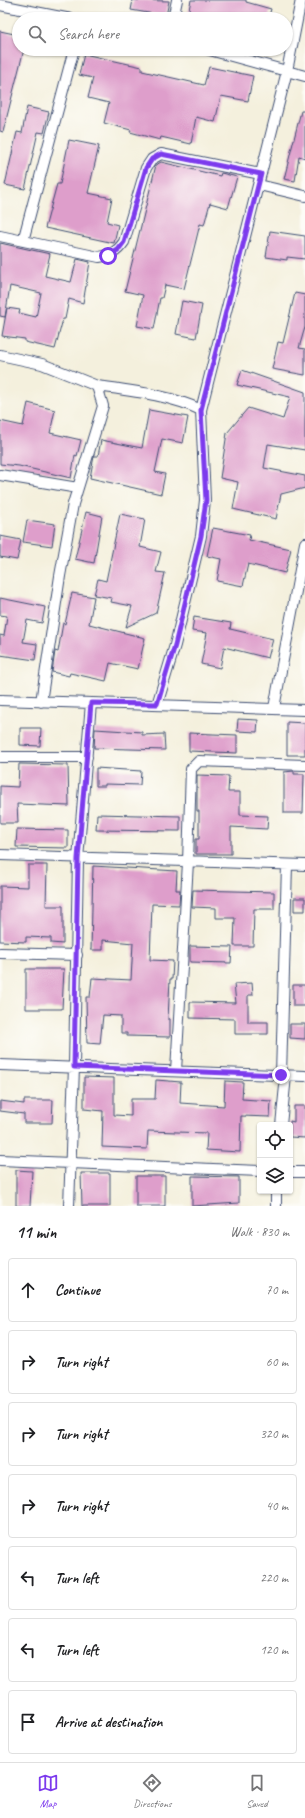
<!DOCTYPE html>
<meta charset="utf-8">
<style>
body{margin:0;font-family:Caveat,sans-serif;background:#f2f2f2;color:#202124}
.controls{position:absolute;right:12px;bottom:12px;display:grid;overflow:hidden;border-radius:4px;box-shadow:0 1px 3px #0004}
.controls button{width:36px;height:36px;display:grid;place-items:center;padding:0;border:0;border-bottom:1px solid #e0e0e0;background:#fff;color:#202124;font:20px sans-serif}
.stop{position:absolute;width:12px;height:12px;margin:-9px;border:3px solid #7c3aed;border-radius:50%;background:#fff}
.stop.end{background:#7c3aed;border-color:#fff;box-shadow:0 1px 4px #0008}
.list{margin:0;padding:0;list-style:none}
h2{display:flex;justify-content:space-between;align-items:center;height:52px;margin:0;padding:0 16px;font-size:17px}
h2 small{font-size:13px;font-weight:400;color:#757577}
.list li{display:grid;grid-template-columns:26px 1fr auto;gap:12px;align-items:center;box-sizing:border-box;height:64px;margin:0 8px 8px;padding:0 8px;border:1px solid #e0e0e0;border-radius:4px}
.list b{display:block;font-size:15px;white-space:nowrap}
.list em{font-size:13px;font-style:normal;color:#757577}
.icon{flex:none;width:22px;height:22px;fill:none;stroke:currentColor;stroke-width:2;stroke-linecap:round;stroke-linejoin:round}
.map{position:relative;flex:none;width:305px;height:1206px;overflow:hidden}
.search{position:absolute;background:#fff;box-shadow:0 1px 3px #0004;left:12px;right:12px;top:12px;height:44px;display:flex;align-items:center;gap:10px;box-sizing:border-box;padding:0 14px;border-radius:22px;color:#757577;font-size:15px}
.sheet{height:556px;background:#fff}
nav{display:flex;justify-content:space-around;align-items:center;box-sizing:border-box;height:56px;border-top:1px solid #e0e0e0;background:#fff;font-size:11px;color:#757577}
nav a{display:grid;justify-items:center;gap:2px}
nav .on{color:#7c3aed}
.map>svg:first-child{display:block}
.building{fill:#de9ecb}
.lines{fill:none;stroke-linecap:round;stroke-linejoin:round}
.minor-casing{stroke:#3c4c71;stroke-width:12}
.minor{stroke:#fff;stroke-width:10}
.route{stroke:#7c3aed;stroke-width:5}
</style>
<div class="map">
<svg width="305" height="1206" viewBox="0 0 305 1206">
<rect width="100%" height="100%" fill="#fdfcf7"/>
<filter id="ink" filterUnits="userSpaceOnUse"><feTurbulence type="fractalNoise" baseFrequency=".025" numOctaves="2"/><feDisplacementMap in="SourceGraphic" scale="8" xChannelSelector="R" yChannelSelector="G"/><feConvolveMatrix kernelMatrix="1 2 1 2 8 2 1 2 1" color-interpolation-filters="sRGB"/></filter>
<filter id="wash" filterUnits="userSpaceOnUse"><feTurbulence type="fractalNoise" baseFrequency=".012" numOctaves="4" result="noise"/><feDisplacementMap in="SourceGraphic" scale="16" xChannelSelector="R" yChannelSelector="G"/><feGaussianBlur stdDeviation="0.9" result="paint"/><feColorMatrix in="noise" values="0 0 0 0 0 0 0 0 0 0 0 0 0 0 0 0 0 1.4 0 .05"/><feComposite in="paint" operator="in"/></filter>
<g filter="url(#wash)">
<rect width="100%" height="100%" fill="#f4f0dd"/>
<g id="blocks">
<path class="building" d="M133,0L169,1L166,16L131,10Z
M191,0H246V2L271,9L268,19H251L228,13L227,19H187Z
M0,31L19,35V49H24L3,132L0,131Z
M84,54L142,67V71L204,85L209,67L253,76L248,101L221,96L215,122L196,117L191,144L161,137L160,140L130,132L131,130L104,123L109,103L88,98L93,78L79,75Z
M27,107L49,112L44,133L38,132L25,189L5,185L17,132L22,133Z
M301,111H305V158L299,156L295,181L284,179Z
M69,140L99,146L88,193L112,198L107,222L118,225L114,243L45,228L57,184H60Z
M161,162L220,176L221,173L237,177L228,208L210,203L204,225L200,224L184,289L165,285L162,298H160L154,329L137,326L143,295L125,291L156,165Z
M270,231L305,236V259L287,257V260L266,257Z
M0,243L50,254L45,276L71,282L77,259L90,262L83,303L69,299L65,319H63L55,349L25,342V339L2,336L7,308L20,310L19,313L36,317L41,293L10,286L5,317L0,316Z
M295,293L305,295V327L299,348L305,349V375L272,369L278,342L283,343Z
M182,301L202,305L196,338L176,334Z
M242,370L305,392V450L268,444L264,468L305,476V488L281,494L276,519L233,509L238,482L220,478L227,433L248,408L283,419L290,397L237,385Z
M28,403L55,410L50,433L81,440L77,456L75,455L71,478L19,466L0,464V421L23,426Z
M149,410L188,417L183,443L162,439L155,472L165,474L161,494L90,478L94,456H98L101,440L142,448Z
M86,512L102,516L94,563L75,559Z
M120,514L145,519L140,547L161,552L156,572L165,573L156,613L126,627L132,606L111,602L112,598L94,595L98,579L106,581Z
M27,520L55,524L52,546L23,542Z
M213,528L250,535L249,540L291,549L285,573L248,564L243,586L217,581L221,559L207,556Z
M0,536L21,540L17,560L0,557Z
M72,593L94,597L89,624L145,638L138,669L110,663L106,681L70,673L69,676L52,672L55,651L58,652L63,623L65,624Z
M0,598L45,607L42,623L27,620L23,642L37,644L35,660L0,655V635L4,636L7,616L0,615Z
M194,617L231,623L230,629L273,639L268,658L224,647L220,668L201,664L207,633L192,631Z
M238,719L258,720L257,732L237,731Z
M287,722L305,723V755H287Z
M20,728H41L40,746L20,745Z
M95,729L142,732V735L164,734L165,750L94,748Z
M189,733L237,735V753L189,751Z
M19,764L68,765L69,806L17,804L18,823H0V786L18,787Z
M96,768L141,771L140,785L105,784V786H96Z
M294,771V774H304L303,813H284V772Z
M197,775L229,776L228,792H240V815L268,816L267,829L231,827V854H196V839H199V811H197Z
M97,814L180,816V831L96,830Z
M17,829L68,830V848L16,847Z
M28,865H47L46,906H63V944L51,943V938L26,937V942L0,941V886L28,887Z
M93,866L177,871L176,890H180L179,905L152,904L150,960L173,961L172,979H170L168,1019H170V1037L127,1036V1033H121V1016L103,1015L100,1044L87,1043L86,997H90L92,978L131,980L133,943L103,940V950H91Z
M193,890L274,892V909H254L253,946H234L235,918H216V908L192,907Z
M294,898H305V911H294Z
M190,946L232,947L231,963L190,962Z
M26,969H64L62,1009H26Z
M252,983L253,995H248V1022H268V1034H235V1019L190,1018V1002L236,1003L234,984Z
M293,985H305V1006H293Z
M290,1024H305V1039L290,1038Z
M84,1077L114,1078V1115L131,1116V1099H155L156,1080L181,1082L180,1103L224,1106L225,1081L243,1082L242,1099L271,1101L270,1117L241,1116L240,1152L206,1150L207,1133L148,1131L147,1149L102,1147L103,1111L84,1109Z
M24,1100H53L52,1123H24V1114L0,1111V1101L24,1104Z
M294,1106H305V1138L290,1137V1121L294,1122Z
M16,1170L32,1171L30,1206H16Z
M81,1173H110V1206H82Z
M136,1176H165V1206H136Z
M192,1176L239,1177V1203L192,1206Z"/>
</g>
</g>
<g filter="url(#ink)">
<use href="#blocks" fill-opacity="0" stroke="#3c4c71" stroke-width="1"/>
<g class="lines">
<g class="minor-casing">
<path id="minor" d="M0,5L71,19
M173,19L177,0
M206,49L305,76
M259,185L305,196
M0,236L99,257C111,255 117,252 124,242L146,168L152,159L161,154L261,174
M23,241L74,49
M0,355L42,364L97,386
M0,475L78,488
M0,700L305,710
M41,702L60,576L73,504L103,406L97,386C132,391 170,395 201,410
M157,705L175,645L201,536L205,500L201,410L287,71L301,0
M274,708L305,543
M0,757H87
M0,855L305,865
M0,953L77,955
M0,1065L305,1076
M176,1071L188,862L191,769L199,761L305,765
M281,1075L287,865
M281,1125L286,1076
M0,1160L260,1171
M290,1172H305
M69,1206L74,1067L78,859L91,703
M276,1206V1191"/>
</g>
<use href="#minor" class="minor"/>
</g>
</g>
<g class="lines" filter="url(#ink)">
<path class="route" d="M108,256L118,250L124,242L146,168L152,159L161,154L261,174L201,410L206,500L201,536L175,645L157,704L91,703L78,859L74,1067L281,1075"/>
</g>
</svg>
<div class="controls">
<button><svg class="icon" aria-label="locate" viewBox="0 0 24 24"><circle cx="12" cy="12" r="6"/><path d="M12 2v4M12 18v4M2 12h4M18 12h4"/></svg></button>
<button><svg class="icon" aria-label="layers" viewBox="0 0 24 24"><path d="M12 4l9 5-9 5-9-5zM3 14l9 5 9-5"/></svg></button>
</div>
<div class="stop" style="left:108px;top:256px"></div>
<div class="stop end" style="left:281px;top:1075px"></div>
<div class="search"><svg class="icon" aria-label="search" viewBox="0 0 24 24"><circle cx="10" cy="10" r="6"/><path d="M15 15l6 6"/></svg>Search here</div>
</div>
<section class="sheet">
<h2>11 min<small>Walk · 830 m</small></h2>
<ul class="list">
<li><svg class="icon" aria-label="ahead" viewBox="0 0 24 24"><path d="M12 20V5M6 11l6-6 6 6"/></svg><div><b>Continue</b></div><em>70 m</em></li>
<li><svg class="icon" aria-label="right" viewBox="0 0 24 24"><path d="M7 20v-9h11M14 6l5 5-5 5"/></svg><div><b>Turn right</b></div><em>60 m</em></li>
<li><svg class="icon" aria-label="right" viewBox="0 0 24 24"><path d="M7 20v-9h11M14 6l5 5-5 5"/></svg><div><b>Turn right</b></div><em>320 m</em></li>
<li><svg class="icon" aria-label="right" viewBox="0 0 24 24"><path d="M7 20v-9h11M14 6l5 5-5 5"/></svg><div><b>Turn right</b></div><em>40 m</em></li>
<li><svg class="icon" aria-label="left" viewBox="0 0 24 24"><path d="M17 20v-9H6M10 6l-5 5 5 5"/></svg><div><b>Turn left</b></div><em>220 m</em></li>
<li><svg class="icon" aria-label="left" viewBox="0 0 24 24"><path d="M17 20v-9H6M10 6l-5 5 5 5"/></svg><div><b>Turn left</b></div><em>120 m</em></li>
<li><svg class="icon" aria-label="arrive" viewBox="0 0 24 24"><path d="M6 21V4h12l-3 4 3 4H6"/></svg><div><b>Arrive at destination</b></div></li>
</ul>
</section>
<nav>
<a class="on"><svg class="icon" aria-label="map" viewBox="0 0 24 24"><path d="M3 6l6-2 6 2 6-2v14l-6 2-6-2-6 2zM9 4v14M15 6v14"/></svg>Map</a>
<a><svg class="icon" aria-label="directions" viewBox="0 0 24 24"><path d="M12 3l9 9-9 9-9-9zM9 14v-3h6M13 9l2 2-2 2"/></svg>Directions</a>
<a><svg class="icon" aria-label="saved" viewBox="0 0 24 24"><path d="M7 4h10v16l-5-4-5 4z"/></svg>Saved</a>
</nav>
